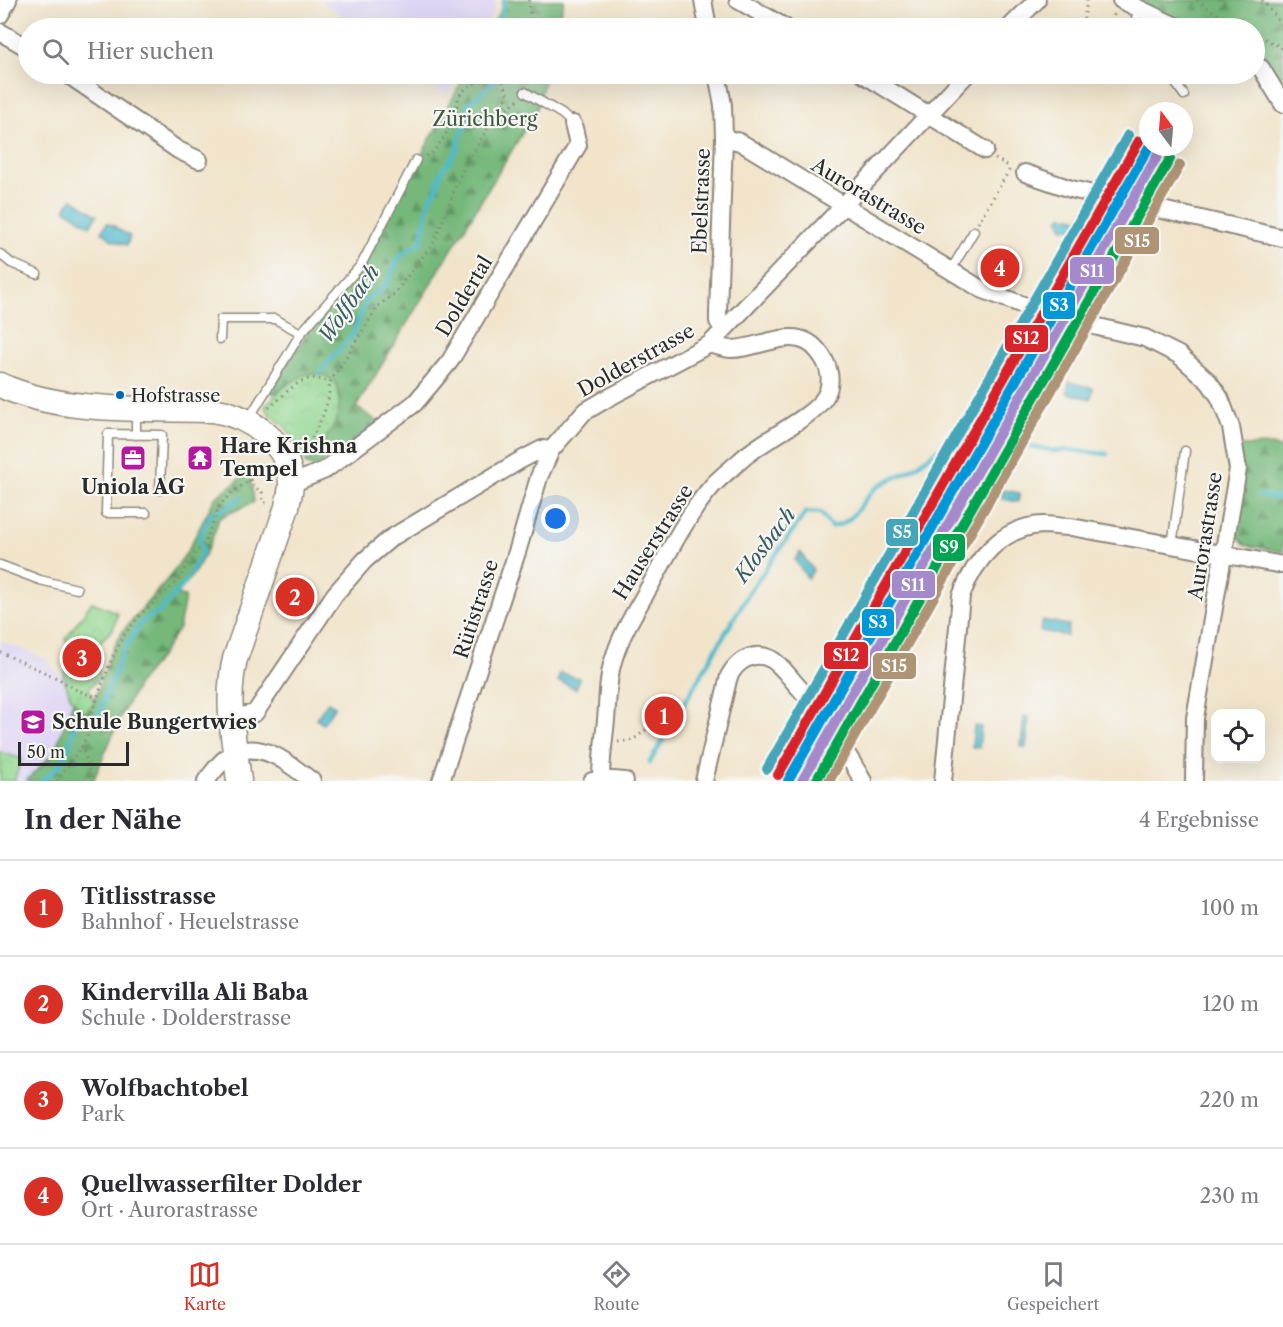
<!DOCTYPE html>
<html lang="de">
<meta charset="utf-8">
<style>
body{margin:0;font-family:"Libre Caslon Text",serif;background:#f2f2f3;color:#2b2b33}
.controls{position:absolute;right:18px;bottom:18px;display:grid;overflow:hidden;border-radius:12px;box-shadow:0 6px 24px #0002}
.controls button{width:54px;height:54px;display:grid;place-items:center;padding:0;border:0;border-bottom:2px solid #e1e1e2;background:#fff;color:#2b2b33;font:30px sans-serif}
.compass{position:absolute;left:1139px;top:102px;width:54px;height:54px;border-radius:50%;background:#fff;box-shadow:0 6px 24px #0002;rotate:344deg}
.scale{position:absolute;left:18px;bottom:15px;width:111px;box-sizing:border-box;padding-left:6px;border:3px solid #2b2b2b;border-top:0;font-size:16px;line-height:21px;white-space:nowrap;color:#2b2b2b;-webkit-text-stroke:4px #f6f6f2;paint-order:stroke}
.you{position:absolute;left:556px;top:519px;width:21px;height:21px;margin:-15px;border:4px solid #fff;border-radius:50%;background:#1a73e8;box-shadow:0 0 0 9px #1a73e833}
.badge{display:grid;place-items:center;width:39px;height:39px;border-radius:50%;background:#d93025;color:#fff;font-size:20px;font-weight:700}
.pin{position:absolute;translate:-50% -50%;border:3px solid #fff;box-shadow:0 2px 6px #0006}
.list{margin:0;padding:0;list-style:none}
h2{display:flex;justify-content:space-between;align-items:center;height:78px;margin:0;padding:0 24px;font-size:26px}
h2 small{font-size:20px;font-weight:400;color:#7c7c81}
.list li{display:grid;grid-template-columns:39px 1fr auto;gap:18px;align-items:center;box-sizing:border-box;height:96px;padding:0 24px;border-top:2px solid #e1e1e2}
.list b{display:block;font-size:22px;white-space:nowrap}
.list p{margin:0;font-size:20px;white-space:nowrap;color:#7c7c81}
.list em{font-size:20px;font-style:normal;color:#7c7c81}
.icon{flex:none;width:33px;height:33px;fill:none;stroke:currentColor;stroke-width:2;stroke-linecap:round;stroke-linejoin:round}
.map{position:relative;flex:none;width:1283px;height:781px;overflow:hidden}
.search{position:absolute;background:#fff;box-shadow:0 6px 24px #0002;left:18px;right:18px;top:18px;height:66px;display:flex;align-items:center;gap:15px;box-sizing:border-box;padding:0 21px;border-radius:33px;color:#7c7c81;font-size:22px}
.sheet{height:462px;background:#fff}
nav{display:flex;justify-content:space-around;align-items:center;box-sizing:border-box;height:84px;border-top:2px solid #e1e1e2;background:#fff;font-size:16px;color:#7c7c81}
nav a{display:grid;justify-items:center;gap:3px}
nav .on{color:#d93025}
.map>svg:first-child{display:block}
.built{fill:#dfd5f5}
.forest{fill:url(#forest-firs);stroke:#507252;stroke-width:1.5}
.park{fill:url(#park-crowns);stroke:#5e815e;stroke-width:1.5}
.water{fill:#50bacc;stroke:#3e727c;stroke-width:1.5}
.lines{fill:none;stroke-linecap:round;stroke-linejoin:round}
.stream{stroke:#50bacc;stroke-width:4.5}
.service-casing{stroke:#8e887b;stroke-width:11}
.minor-casing{stroke:#8e887b;stroke-width:20}
.secondary-casing{stroke:#8e887b;stroke-width:27}
.path{stroke:#8e887b;stroke-width:3;stroke-dasharray:1.5 4.5;stroke-linecap:butt}
.service{stroke:#fff;stroke-width:8}
.minor{stroke:#fff;stroke-width:16}
.secondary{stroke:#fff;stroke-width:24}
.rail-1-casing{stroke:#f6f6f2;stroke-width:15}
.rail-2-casing{stroke:#f6f6f2;stroke-width:15}
.rail-3-casing{stroke:#f6f6f2;stroke-width:15}
.rail-4-casing{stroke:#f6f6f2;stroke-width:15}
.rail-5-casing{stroke:#f6f6f2;stroke-width:15}
.rail-6-casing{stroke:#f6f6f2;stroke-width:15}
.rail-1{stroke:#0097d8;stroke-width:10}
.rail-2{stroke:#a48aca;stroke-width:10}
.rail-3{stroke:#d8242b;stroke-width:10}
.rail-4{stroke:#00a34f;stroke-width:10}
.rail-5{stroke:#45a6ba;stroke-width:10}
.rail-6{stroke:#ae9474;stroke-width:10}
.bus-dot{fill:#0065bd;stroke:#f6f6f2;stroke-width:2}
.labels{text-anchor:middle;stroke-width:4.5;stroke-linejoin:round;paint-order:stroke}
.bus-label{font-size:18px;fill:#2b2b2b;stroke:#f6f6f2;text-anchor:start}
.park-label{font-size:20px;fill:#455644;stroke:#f6f6f2}
.street-label{font-size:20px;fill:#2b2b2b;stroke:#f6f6f2}
.poi-label{font-size:20px;font-weight:bold;fill:#2b2b2b;stroke:#f6f6f2;text-anchor:start}
.water-label{font-size:21px;font-style:italic;fill:#385d63;stroke:#f6f6f2}
.line-badge{stroke:#f6f6f2;stroke-width:2}
.badge-label{font-size:16px;text-anchor:middle;font-weight:bold;fill:#fff}
</style>
<div class="map">
<svg width="1283" height="781" viewBox="0 0 1283 781">
<defs>
<pattern id="forest-firs" width="22" height="20" patternUnits="userSpaceOnUse" patternTransform="scale(1.5)"><rect width="22" height="20" fill="#75b87a"/><path d="M5 1l3.5 6h-7zM16 11l3.5 6h-7z" fill="#609664"/></pattern>
<pattern id="park-crowns" width="20" height="18" patternUnits="userSpaceOnUse" patternTransform="scale(1.5)"><rect width="20" height="18" fill="#92d790"/><path d="M2 6a3 3 0 1 1 6 0M12 15a3 3 0 1 1 6 0" fill="none" stroke="#7eb97c"/></pattern>
</defs>
<rect width="100%" height="100%" fill="#f6f6f2"/>
<filter id="ink" filterUnits="userSpaceOnUse"><feTurbulence type="fractalNoise" baseFrequency=".0167" numOctaves="2"/><feDisplacementMap in="SourceGraphic" scale="12" xChannelSelector="R" yChannelSelector="G"/><feConvolveMatrix kernelMatrix="1 2 1 2 8 2 1 2 1" color-interpolation-filters="sRGB"/></filter>
<filter id="wash" filterUnits="userSpaceOnUse"><feTurbulence type="fractalNoise" baseFrequency=".008" numOctaves="4" result="noise"/><feDisplacementMap in="SourceGraphic" scale="24" xChannelSelector="R" yChannelSelector="G"/><feGaussianBlur stdDeviation="1.35" result="paint"/><feColorMatrix in="noise" values="0 0 0 0 0 0 0 0 0 0 0 0 0 0 0 0 0 1.4 0 .05"/><feComposite in="paint" operator="in"/></filter>
<g filter="url(#wash)">
<rect width="100%" height="100%" fill="#f1e4cb"/>
<path class="built" d="M320,0H496L494,10L485,28H353L352,22Z
M404,74H460L449,94Z
M0,641L44,658L76,691L54,753L26,781H0Z"/>
<path class="forest" d="M503,0H564L557,28H490L501,10Z
M1128,0H1283V77L1255,65L1254,28H1183Z
M466,74H546L537,109L356,407L380,423L316,468L306,464L325,440L291,381L275,393H269L308,332L361,265Z
M1273,445L1283,450V552L1245,545L1235,533L1240,446Z
M250,474L254,502L219,518C213,541 196,578 176,593L179,596L185,597L179,628L161,656L140,681L120,718L93,781H26L54,753L77,691L95,699L110,655L122,632L170,576L187,552L215,498L241,478Z"/>
<path class="park" d="M307,374L324,375L336,382C348,418 327,436 306,464C300,450 293,436 283,425C276,419 269,416 265,407C277,391 289,382 307,374Z
M92,602L118,613L113,629L99,643L95,656L101,677L89,688L95,703L84,713L71,698L63,676L69,659L66,638Z
M0,752L22,759L14,781H0Z"/>
<path class="water" d="M72,198L97,215L90,226L65,209Z
M1062,216L1076,218L1078,221L1077,229L1063,228L1059,220Z
M107,223L115,226L114,227L130,236L127,245L112,240L102,231Z
M1069,382L1093,388L1091,399L1067,393Z
M1003,490L1020,493L1018,502L1002,499Z
M800,552L813,570L808,579L795,560Z
M1042,620L1069,625L1067,636L1040,631Z
M560,673L579,678L576,689L558,681Z
M328,702L335,706L323,724L316,719Z
M1024,716L1029,717L1026,748L1021,747Z
M974,726L981,727L979,748L972,747Z"/>
<g class="lines">
<path class="stream" d="M502,28L500,19L504,0
M320,372L353,334L366,301L386,285L400,256L421,242L429,200L436,190L441,172L456,152L462,130L470,123L468,104L493,83L499,74
M1259,495L1277,498L1283,495
M650,762L750,591L806,512L821,513L831,527C856,522 858,504 875,489C887,479 894,479 907,472C919,466 929,455 941,448C975,431 1019,445 1055,451L1067,450L1107,454
M42,781C49,775 58,768 63,760C73,744 68,733 81,719H97L123,652L140,624L149,617L158,613L185,583L203,551L199,539L211,513C226,512 228,504 241,498"/>
</g>
</g>
<g filter="url(#ink)">
<g class="lines">
<g class="service-casing">
<path id="service" d="M1138,28L1136,18L1139,9
M1169,74L1184,95
M525,92L562,114L573,124
M0,254L11,263L37,274
M951,270L974,231
M220,339L221,319H275L301,333
M248,420L301,333L361,265L416,160
M136,435V411
M146,513H106L108,434L162,435L160,490
M1172,546L1185,451
M0,565L40,580L77,589"/>
</g>
<g class="minor-casing">
<path id="minor" d="M703,0L708,28
M738,0L786,28
M1121,0L1180,28
M0,15L8,0
M1009,28L1037,0
M0,32L28,48
M1261,68L1283,104
M67,74L178,150L199,160
M717,74L723,105L724,138L718,313V321L723,330
M863,74L985,150
M724,138L740,142L981,289L1052,316L1145,338L1179,355L1209,382L1220,398L1231,427L1238,469L1195,718L1194,781
M1025,173L1071,189L1283,238
M291,484L325,470L415,403L450,361L578,145L573,124
M231,718L255,713L335,594L365,560L391,538L519,461L542,449L551,450
M601,779C601,759 604,740 606,720C608,700 607,680 613,661C621,633 637,609 651,584C670,550 688,513 714,484C723,475 732,468 741,460C762,440 811,419 825,397C834,381 829,364 818,351C796,323 760,349 732,349C725,349 717,346 710,344
M206,781C214,771 224,756 236,752C266,742 290,765 312,781
M441,781L518,549L539,477L551,450L584,412L608,398L710,344L844,205L967,74
M592,781L601,779L625,781
M704,781L729,676C737,661 753,650 771,659C780,664 787,674 794,682C822,713 843,746 863,781
M943,781L961,596C974,561 1001,527 1042,525C1051,525 1061,527 1071,527L1283,565"/>
</g>
<g class="secondary-casing">
<path id="secondary" d="M0,385C62,414 145,408 213,410C249,416 290,442 291,484C291,491 288,500 287,507L235,659C225,700 234,740 239,781"/>
</g>
<path class="path" d="M529,0L531,28
M1197,0L1215,13L1245,28
M1262,0L1283,26
M1077,28L1083,24L1087,0
M1102,28L1111,23L1115,12
M1254,34L1283,48
M529,83L531,74
M426,156C438,152 453,123 456,110C457,106 457,101 459,97C466,83 491,74 504,82L507,93L504,109
M995,159L1011,167
M978,223L1010,169
M269,408C287,393 305,367 329,384
M303,454C314,433 331,408 329,384L378,306L394,294L434,242L461,174L487,129L497,116L519,99
M249,480L254,487L262,492L263,502L269,504
M0,652L59,679L74,689L98,698
M618,742L633,740L648,728L652,730
M82,746L93,781
M57,781L82,746L87,736L91,714L112,658L125,634L140,615L178,581L194,554L205,542L220,505L232,492L252,479"/>
<use href="#service" class="service"/>
<use href="#minor" class="minor"/>
<use href="#secondary" class="secondary"/>
<g class="rail-1-casing">
<path id="rail-1" d="M788,781L1149,147"/>
</g>
<g class="rail-2-casing">
<path id="rail-2" d="M802,781L1159,153"/>
</g>
<g class="rail-3-casing">
<path id="rail-3" d="M778,775L1139,141"/>
</g>
<g class="rail-4-casing">
<path id="rail-4" d="M816,781L1170,159"/>
</g>
<g class="rail-5-casing">
<path id="rail-5" d="M767,769L1128,135"/>
</g>
<g class="rail-6-casing">
<path id="rail-6" d="M829,781L1180,165"/>
</g>
<use href="#rail-1" class="rail-1"/>
<use href="#rail-2" class="rail-2"/>
<use href="#rail-3" class="rail-3"/>
<use href="#rail-4" class="rail-4"/>
<use href="#rail-5" class="rail-5"/>
<use href="#rail-6" class="rail-6"/>
</g>
</g>
<defs>
<g id="office-square" transform="scale(1.35)"><rect x="-9" y="-9" width="18" height="18" rx="4" fill="#b5179e" stroke="#f6f6f2"/><path d="M-6-3h4V-5.5h4V-3h4V5H-6ZM-1-4.5V-3h2v-1.5ZM-6 0V1H6V0Z" fill="#fff"/></g>
<g id="temple-square" transform="scale(1.35)"><rect x="-9" y="-9" width="18" height="18" rx="4" fill="#b5179e" stroke="#f6f6f2"/><path d="M0-6L5-2H3V0L6.5 2.5H4V6H1.5V3h-3V6H-4V2.5H-6.5L-3 0V-2H-5Z" fill="#fff"/></g>
<g id="school-square" transform="scale(1.35)"><rect x="-9" y="-9" width="18" height="18" rx="4" fill="#b5179e" stroke="#f6f6f2"/><path d="M0-5L7-2L0 1L-7-2ZM-4 1L0 2.5L4 1V4Q0 6-4 4Z" fill="#fff"/></g>
</defs>
<g fill-rule="evenodd">
<use href="#office-square" x="133" y="458"/>
<use href="#temple-square" x="200" y="458"/>
<use href="#school-square" x="33" y="722"/>
</g>
<circle class="bus-dot" cx="120" cy="395" r="5"/>
<g class="labels">
<g class="bus-label">
<text x="131" y="402">Hofstrasse</text>
</g>
<g class="park-label">
<text x="485" y="126">Zürichberg</text>
</g>
<g class="street-label">
<text transform="translate(869 196) rotate(31)" y="7">Aurorastrasse</text>
<text transform="translate(701 201) rotate(-88)" y="7">Ebelstrasse</text>
<text transform="translate(464 296) rotate(-59)" y="7">Doldertal</text>
<text transform="translate(636 360) rotate(-29)" y="7">Dolderstrasse</text>
<text transform="translate(1205 536) rotate(-81)" y="7">Aurorastrasse</text>
<text transform="translate(653 542) rotate(-58)" y="7">Hauserstrasse</text>
<text transform="translate(476 609) rotate(-72)" y="7">Rütistrasse</text>
</g>
<g class="poi-label">
<text x="220" y="453">Hare Krishna<tspan x="220" dy="23">Tempel</tspan></text>
<text x="133" y="494" text-anchor="middle">Uniola AG</text>
<text x="52" y="729">Schule Bungertwies</text>
</g>
<g class="water-label">
<text transform="translate(349 304) rotate(-55)" y="7">Wolfbach</text>
<text transform="translate(765 545) rotate(-53)" y="7">Klosbach</text>
</g>
</g>
<g class="line-badge">
<rect x="1114" y="226" width="46" height="29" rx="6" fill="#ae9474"/>
<rect x="1069" y="256" width="46" height="29" rx="6" fill="#a48aca"/>
<rect x="1042" y="291" width="34" height="29" rx="6" fill="#0097d8"/>
<rect x="1004" y="324" width="45" height="29" rx="6" fill="#d8242b"/>
<rect x="885" y="518" width="34" height="29" rx="6" fill="#45a6ba"/>
<rect x="932" y="533" width="34" height="29" rx="6" fill="#00a34f"/>
<rect x="891" y="570" width="45" height="29" rx="6" fill="#a48aca"/>
<rect x="861" y="608" width="34" height="29" rx="6" fill="#0097d8"/>
<rect x="823" y="641" width="46" height="29" rx="6" fill="#d8242b"/>
<rect x="872" y="652" width="45" height="28" rx="6" fill="#ae9474"/>
</g>
<g class="badge-label">
<text x="1137" y="247">S15</text>
<text x="1092" y="277">S11</text>
<text x="1059" y="311">S3</text>
<text x="1026" y="344">S12</text>
<text x="902" y="538">S5</text>
<text x="949" y="553">S9</text>
<text x="913" y="591">S11</text>
<text x="878" y="628">S3</text>
<text x="846" y="661">S12</text>
<text x="894" y="672">S15</text>
</g>
</svg>
<div class="controls">
<button><svg class="icon" aria-label="locate" viewBox="0 0 24 24"><circle cx="12" cy="12" r="6"/><path d="M12 2v4M12 18v4M2 12h4M18 12h4"/></svg></button>
</div>
<svg class="compass" viewBox="-18 -18 36 36"><path d="M0-13l5 13h-10z" fill="#e53935"/><path d="M0 13l5-13h-10z" fill="#7c7c81"/></svg>
<div class="scale">50 m</div>
<div class="you"></div>
<div class="pin badge" style="left:664px;top:716px">1</div>
<div class="pin badge" style="left:295px;top:597px">2</div>
<div class="pin badge" style="left:82px;top:658px">3</div>
<div class="pin badge" style="left:1000px;top:268px">4</div>
<div class="search"><svg class="icon" aria-label="search" viewBox="0 0 24 24"><circle cx="10" cy="10" r="6"/><path d="M15 15l6 6"/></svg>Hier suchen</div>
</div>
<section class="sheet">
<h2>In der Nähe<small>4 Ergebnisse</small></h2>
<ul class="list">
<li><span class="badge">1</span><div><b>Titlisstrasse</b><p>Bahnhof · Heuelstrasse</p></div><em>100 m</em></li>
<li><span class="badge">2</span><div><b>Kindervilla Ali Baba</b><p>Schule · Dolderstrasse</p></div><em>120 m</em></li>
<li><span class="badge">3</span><div><b>Wolfbachtobel</b><p>Park</p></div><em>220 m</em></li>
<li><span class="badge">4</span><div><b>Quellwasserfilter Dolder</b><p>Ort · Aurorastrasse</p></div><em>230 m</em></li>
</ul>
</section>
<nav>
<a class="on"><svg class="icon" aria-label="map" viewBox="0 0 24 24"><path d="M3 6l6-2 6 2 6-2v14l-6 2-6-2-6 2zM9 4v14M15 6v14"/></svg>Karte</a>
<a><svg class="icon" aria-label="directions" viewBox="0 0 24 24"><path d="M12 3l9 9-9 9-9-9zM9 14v-3h6M13 9l2 2-2 2"/></svg>Route</a>
<a><svg class="icon" aria-label="saved" viewBox="0 0 24 24"><path d="M7 4h10v16l-5-4-5 4z"/></svg>Gespeichert</a>
</nav>
